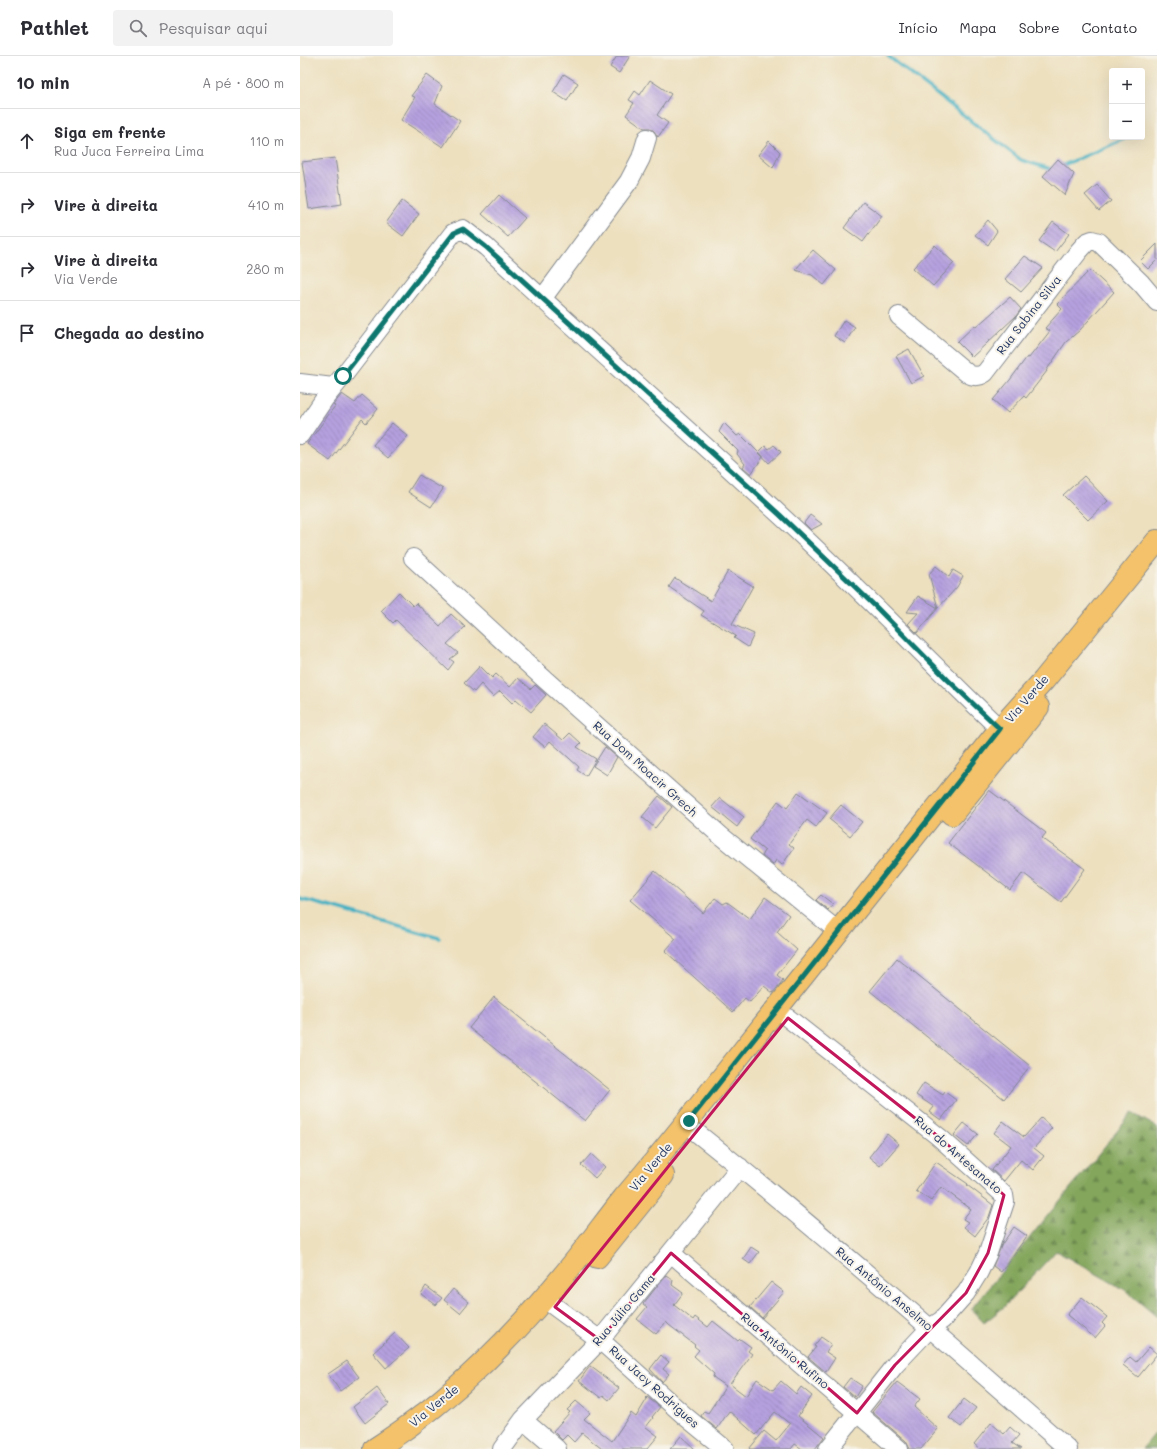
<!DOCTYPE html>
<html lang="pt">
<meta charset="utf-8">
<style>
body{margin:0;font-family:Mali,sans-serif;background:#f2f2f3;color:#2b2b33}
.controls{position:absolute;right:12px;top:12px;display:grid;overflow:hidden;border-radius:4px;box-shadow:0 4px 16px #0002}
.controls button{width:36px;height:36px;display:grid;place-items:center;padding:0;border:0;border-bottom:1px solid #e1e1e2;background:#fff;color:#2b2b33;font:20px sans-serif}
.stop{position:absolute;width:12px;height:12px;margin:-9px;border:3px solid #0f766e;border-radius:50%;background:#fff}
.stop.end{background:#0f766e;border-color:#fff;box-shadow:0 1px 4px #0008}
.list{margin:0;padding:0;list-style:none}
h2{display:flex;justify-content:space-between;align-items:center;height:52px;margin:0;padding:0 16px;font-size:17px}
h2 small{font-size:13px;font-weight:400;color:#7c7c81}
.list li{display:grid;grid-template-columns:26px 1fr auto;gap:12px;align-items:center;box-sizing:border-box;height:64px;padding:0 16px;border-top:1px solid #e1e1e2}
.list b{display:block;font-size:15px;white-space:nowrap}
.list p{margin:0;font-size:13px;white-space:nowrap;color:#7c7c81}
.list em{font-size:13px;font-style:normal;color:#7c7c81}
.icon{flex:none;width:22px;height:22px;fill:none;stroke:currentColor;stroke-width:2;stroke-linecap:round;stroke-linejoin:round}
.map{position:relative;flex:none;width:857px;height:1393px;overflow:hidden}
header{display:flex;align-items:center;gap:24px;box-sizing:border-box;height:56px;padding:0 20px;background:#fff;border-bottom:1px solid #e1e1e2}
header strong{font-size:19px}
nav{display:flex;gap:22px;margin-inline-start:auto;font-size:14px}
.search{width:280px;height:36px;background:#f2f2f3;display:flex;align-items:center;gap:10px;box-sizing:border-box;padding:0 14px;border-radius:4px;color:#7c7c81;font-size:15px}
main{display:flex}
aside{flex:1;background:#fff}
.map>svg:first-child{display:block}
.forest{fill:url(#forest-firs);stroke:#4f6a5c}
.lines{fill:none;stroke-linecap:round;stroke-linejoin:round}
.stream{stroke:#45b1c3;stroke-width:3.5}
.building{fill:url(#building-back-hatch)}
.minor-casing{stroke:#84888e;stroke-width:20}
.major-casing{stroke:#84888e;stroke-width:24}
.minor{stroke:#fff;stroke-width:18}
.major{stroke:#f3c26a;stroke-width:22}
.route{stroke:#0f766e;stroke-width:5}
.marked{fill:none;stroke:#c2185b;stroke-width:3;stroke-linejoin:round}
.labels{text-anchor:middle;stroke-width:4;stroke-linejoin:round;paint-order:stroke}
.street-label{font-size:12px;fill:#1b2f5e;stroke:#f7f3e8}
</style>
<header>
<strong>Pathlet</strong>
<div class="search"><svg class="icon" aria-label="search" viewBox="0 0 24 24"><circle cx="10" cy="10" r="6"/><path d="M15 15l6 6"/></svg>Pesquisar aqui</div>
<nav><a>Início</a><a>Mapa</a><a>Sobre</a><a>Contato</a></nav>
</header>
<main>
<aside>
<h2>10 min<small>A pé · 800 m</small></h2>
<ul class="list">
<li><svg class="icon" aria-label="ahead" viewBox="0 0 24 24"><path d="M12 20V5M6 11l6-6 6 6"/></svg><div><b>Siga em frente</b><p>Rua Juca Ferreira Lima</p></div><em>110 m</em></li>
<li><svg class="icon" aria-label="right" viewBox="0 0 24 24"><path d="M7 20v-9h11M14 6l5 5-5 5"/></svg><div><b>Vire à direita</b></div><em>410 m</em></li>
<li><svg class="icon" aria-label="right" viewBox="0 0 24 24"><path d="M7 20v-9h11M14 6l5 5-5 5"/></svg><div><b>Vire à direita</b><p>Via Verde</p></div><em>280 m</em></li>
<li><svg class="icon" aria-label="arrive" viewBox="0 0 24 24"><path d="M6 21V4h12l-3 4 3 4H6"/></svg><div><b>Chegada ao destino</b></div></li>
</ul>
</aside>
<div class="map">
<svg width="857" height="1393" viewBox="0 0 857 1393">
<defs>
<pattern id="forest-firs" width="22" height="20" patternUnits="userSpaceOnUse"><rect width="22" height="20" fill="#83a65b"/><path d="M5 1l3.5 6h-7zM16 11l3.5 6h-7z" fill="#6a884e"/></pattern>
<pattern id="building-back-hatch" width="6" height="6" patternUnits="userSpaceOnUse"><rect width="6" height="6" fill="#b6a1df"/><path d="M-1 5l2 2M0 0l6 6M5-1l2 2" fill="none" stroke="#9384b8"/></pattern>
</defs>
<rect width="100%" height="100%" fill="#f7f3e8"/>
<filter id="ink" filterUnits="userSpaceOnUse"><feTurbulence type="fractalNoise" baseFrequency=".025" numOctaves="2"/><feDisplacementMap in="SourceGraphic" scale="8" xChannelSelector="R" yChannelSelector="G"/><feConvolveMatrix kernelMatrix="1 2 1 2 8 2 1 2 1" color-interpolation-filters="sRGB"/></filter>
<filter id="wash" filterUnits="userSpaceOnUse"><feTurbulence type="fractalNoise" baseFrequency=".012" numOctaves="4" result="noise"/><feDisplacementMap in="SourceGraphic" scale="16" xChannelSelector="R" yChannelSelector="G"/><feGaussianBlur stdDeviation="0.9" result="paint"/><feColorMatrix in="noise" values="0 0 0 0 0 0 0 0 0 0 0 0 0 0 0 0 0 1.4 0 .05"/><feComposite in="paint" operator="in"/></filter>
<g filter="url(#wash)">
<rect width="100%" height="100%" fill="#ede0bf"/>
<path class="forest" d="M832,1057L857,1071V1261L825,1234L756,1195L704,1251L684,1267L671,1253Z
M857,1375V1393H842Z"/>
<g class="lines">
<path class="stream" d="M588,0L721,104L754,114
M761,110L830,81
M0,843L35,852L139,882"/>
</g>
<g id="blocks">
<path class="building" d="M317,0H330L319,17L310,11Z
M264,18L278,27L267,45L253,36Z
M127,19L142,30L135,48L160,65L143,91L101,64L115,41L111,40Z
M350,24L371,38L357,59L368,67L358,81L354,75L350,72H344L326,59L334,47L329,44L335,35L340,39Z
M469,85L480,96L473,112L458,99Z
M35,102L42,148L9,153L2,106Z
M758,103L774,118L765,139L743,120Z
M797,129L811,145L799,155L785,139Z
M199,139L225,162L208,181L182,158Z
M102,145L119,158L103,180L86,167Z
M563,146L582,160L563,186L544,172Z
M688,164L697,175L688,189L675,179Z
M753,166L769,178L755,196L739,185Z
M857,188V204L848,213L840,205Z
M635,189L654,207L633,230L613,212Z
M513,194L536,214L524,229L512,219L495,214Z
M725,200L743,212L721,236L705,223Z
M790,214L814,236L780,274L766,286L746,315H747L726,342L724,340L708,357L693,344L710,324L727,301L729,302L750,275L745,272L762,253L757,248Z
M710,241L721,253L716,260L672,301L657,286L675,269L676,271Z
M544,264L555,271L545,287L534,280Z
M609,293L624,320L611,327L596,300Z
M42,338L55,347L62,339L78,353L66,367L62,363L30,405L7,388L35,350L33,349Z
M92,367L108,380L88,402L73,389Z
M424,367L437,380L440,378L463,401L451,418L443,411L445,408L437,398L438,395L419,376Z
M474,389L481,396L469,407L459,396L465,390L469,393Z
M119,419L143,433L131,451L108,436Z
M784,420L808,445L788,464L763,439Z
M510,459L522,468L511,474L504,467Z
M636,510L649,521L653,514L663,520L657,531L638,552L629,518Z
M428,515L453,530L432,568L454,578L448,591L434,582L436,580L401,559L404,555L369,531L375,522L411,545Z
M99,536L113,550L116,547L140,570L151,558L165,571L147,588L158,597L150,603L154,606L148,614L96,564L93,567L81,555Z
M618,540L638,552L617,577L608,568L618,557L607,556Z
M180,610L192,622L196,618L210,631L218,622L231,633L235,629L246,639L231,656L216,643L212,647L200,635L193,641L181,628L174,636L164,627Z
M244,668L263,684L270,677L281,687L277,691L296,703L286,720L277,714L279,711L250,685L245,691L233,681Z
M305,691L317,701L307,719L293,710Z
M689,734L746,777L742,782L785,813L761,846L723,817L710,834L648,787Z
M498,736L527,757L516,771L507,764L489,788L494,792L482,809L476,804L473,809L462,800L465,795L450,783L478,745L487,752Z
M359,740L372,751L355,772L342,761Z
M420,742L444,761L437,771L412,751Z
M541,749L562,766L550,780L529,763Z
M355,815L403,857L415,842L423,848L427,846L450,863L465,841L489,859L477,876L497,894L477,919L483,924L473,937L464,930L450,946L445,942L433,956L365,895L376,883L330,844Z
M521,839L533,848L528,854L516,844Z
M597,902L730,1010L704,1043L570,935Z
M194,941L310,1034L285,1065L169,972Z
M624,1027L643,1039L645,1036L656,1044L641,1064L630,1056L634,1051L616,1039Z
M741,1062L752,1072L734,1092L744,1100L733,1114L721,1104L704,1125L692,1114L711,1090L694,1077L703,1065L724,1081Z
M664,1067L678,1078L668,1090L654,1079Z
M587,1078L599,1088L580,1110L569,1101Z
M291,1098L305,1111L295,1122L281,1109Z
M636,1106L668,1128L667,1129L693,1149L689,1161L675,1180L664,1171L668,1166L663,1163L671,1153L641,1131L631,1145L616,1135Z
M714,1171L727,1180L701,1216L693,1210L702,1188Z
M451,1191L459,1196L450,1208L443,1203Z
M366,1219L373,1224L372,1229L383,1237L374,1249L393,1264L395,1261L408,1271L413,1265L438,1285L440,1283L451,1291L448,1295L452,1298L430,1328L446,1340L457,1323L473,1334L481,1325L496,1338L501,1331L512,1340L498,1360L524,1381L515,1393H502L495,1388L491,1393H449L464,1375L476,1385L490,1368L475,1356L456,1379L429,1355L417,1373L401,1360L404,1355L408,1357L426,1330L413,1321L414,1318L394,1300L399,1294L394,1290L395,1289L369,1269L366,1266L356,1278L337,1263L347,1251L343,1248Z
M471,1226L484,1236L462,1262L450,1251Z
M126,1230L142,1242L136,1249L121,1238Z
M153,1233L169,1246L160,1257L144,1244Z
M782,1241L807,1261L802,1267L805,1270L795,1282L767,1259Z
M95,1277L109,1292L86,1312L73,1297Z
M521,1281L531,1288L526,1296L535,1302L526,1316L508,1301L516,1291L514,1290Z
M849,1291L857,1298L838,1321L823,1309L830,1301L836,1306Z
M361,1299L369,1306L363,1313L369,1318L362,1326L350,1313Z
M47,1305L59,1321L40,1335L28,1318Z
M290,1310L319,1332L309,1344L303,1339L301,1342L279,1325Z
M550,1322L562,1330L555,1341L543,1331Z
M597,1326L620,1343L614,1351L638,1373L621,1393H610L606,1385L572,1356Z
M77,1332L89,1348L65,1367L53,1351Z
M347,1341L360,1351L352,1361L353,1362L346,1371L358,1380L347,1393H302L282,1377L274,1386L267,1379L262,1384L253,1375L270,1356L267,1354L276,1345L290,1357L284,1363L312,1385L331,1357L336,1361L347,1343L346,1342Z
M664,1343L676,1352L661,1371L649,1362Z
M691,1367L704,1378L710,1371L719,1379L712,1387L721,1393H680L674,1388Z
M381,1380L395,1393H370Z"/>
</g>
</g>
<g filter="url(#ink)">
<use href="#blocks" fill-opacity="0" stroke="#84888e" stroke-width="1"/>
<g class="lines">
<g class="minor-casing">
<path id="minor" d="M242,243L329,125L341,102L347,82
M599,260L667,317C673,321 679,321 685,317L779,195L787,186L792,184L799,186L841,227L857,246
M0,327L33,331
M0,379L25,342L43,320L153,177L163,173L186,191C283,281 382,368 479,458C555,528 626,602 700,673
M113,502L241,620L421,780L539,876
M488,962L639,1081L704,1139L705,1146L688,1197L679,1216L666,1237L642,1264L630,1272L595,1309L528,1393
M397,1077C524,1178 646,1286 768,1393
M371,1197L599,1393
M243,1242L300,1284L386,1361L425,1393
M223,1364L257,1393
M202,1393L223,1364L300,1284L440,1111"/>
</g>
<g class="major-casing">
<path id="major" d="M652,758L738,651
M297,1201L363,1119
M75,1393C154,1343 219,1275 277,1203C293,1183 308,1162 324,1142C377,1080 427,1015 478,951C552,859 626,766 700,673L744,624L857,485"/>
</g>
<use href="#minor" class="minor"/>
<use href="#major" class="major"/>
</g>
</g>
<g class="lines" filter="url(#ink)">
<path class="route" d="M43,320L154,177L163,173L186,191L480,459L576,551L648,624L700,673L389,1065"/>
</g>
<path class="marked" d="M488,962L639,1081L704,1139L688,1197L666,1237L595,1309L557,1357L371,1197L300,1284L255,1251Z"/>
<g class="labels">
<g class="street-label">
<text transform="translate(729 259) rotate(-52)" y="4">Rua Sabina Silva</text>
<text transform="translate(727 643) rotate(-49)" y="4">Via Verde</text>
<text transform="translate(345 713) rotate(42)" y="4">Rua Dom Moacir Grech</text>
<text transform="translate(658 1099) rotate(41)" y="4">Rua do Artesanato</text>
<text transform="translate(351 1111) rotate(-50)" y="4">Via Verde</text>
<text transform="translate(584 1233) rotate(40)" y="4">Rua Antônio Anselmo</text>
<text transform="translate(324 1254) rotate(-50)" y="4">Rua Júlio Gama</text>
<text transform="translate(485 1295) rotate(40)" y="4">Rua Antônio Rufino</text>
<text transform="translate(354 1331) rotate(42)" y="4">Rua Jacy Rodrigues</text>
<text transform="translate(134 1350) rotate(-39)" y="4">Via Verde</text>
</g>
</g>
</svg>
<div class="controls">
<button>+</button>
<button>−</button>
</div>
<div class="stop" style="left:43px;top:320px"></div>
<div class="stop end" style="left:389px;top:1065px"></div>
</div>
</main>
